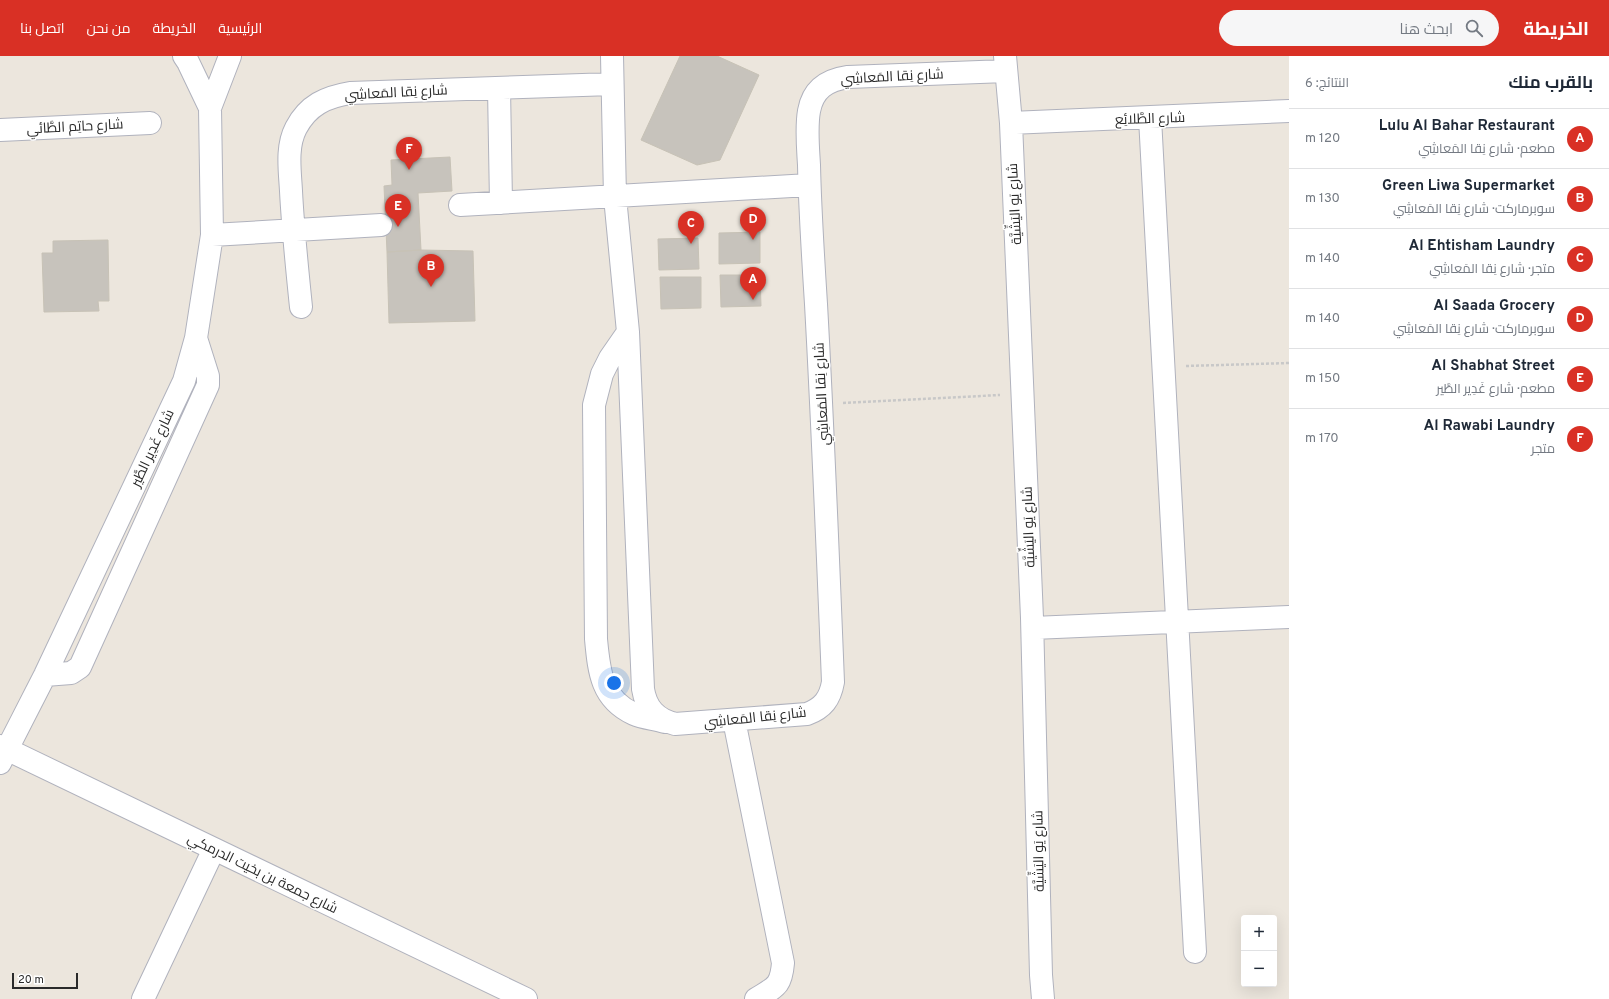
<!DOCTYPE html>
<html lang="ar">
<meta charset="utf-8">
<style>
body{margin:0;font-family:Overpass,Cairo,sans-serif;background:#f6f6f7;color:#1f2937;direction:rtl}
.controls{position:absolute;right:12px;bottom:12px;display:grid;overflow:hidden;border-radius:4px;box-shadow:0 4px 16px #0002}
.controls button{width:36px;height:36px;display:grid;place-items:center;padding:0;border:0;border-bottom:1px solid #e0e1e3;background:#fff;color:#1f2937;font:20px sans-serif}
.scale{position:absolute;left:12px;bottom:10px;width:66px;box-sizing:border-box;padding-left:4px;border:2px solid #2a2a2a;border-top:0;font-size:11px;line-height:14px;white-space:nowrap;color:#2a2a2a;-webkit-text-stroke:3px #fff;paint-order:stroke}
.you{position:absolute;left:614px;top:627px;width:14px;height:14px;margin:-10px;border:3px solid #fff;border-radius:50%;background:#1a73e8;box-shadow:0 0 0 6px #1a73e833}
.badge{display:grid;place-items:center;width:26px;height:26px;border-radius:50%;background:#d93025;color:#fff;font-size:13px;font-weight:700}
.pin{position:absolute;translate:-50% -33px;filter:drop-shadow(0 1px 2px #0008)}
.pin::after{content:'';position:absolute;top:21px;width:14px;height:12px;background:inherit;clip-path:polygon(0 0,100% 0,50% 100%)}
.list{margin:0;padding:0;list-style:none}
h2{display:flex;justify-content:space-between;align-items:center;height:52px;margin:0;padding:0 16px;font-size:17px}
h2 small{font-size:13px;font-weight:400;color:#747a83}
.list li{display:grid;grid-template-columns:26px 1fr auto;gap:12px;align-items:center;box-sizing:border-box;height:60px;padding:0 16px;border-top:1px solid #e0e1e3}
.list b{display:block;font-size:15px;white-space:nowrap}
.list p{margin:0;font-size:13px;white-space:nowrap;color:#747a83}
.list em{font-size:13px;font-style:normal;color:#747a83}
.icon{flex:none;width:22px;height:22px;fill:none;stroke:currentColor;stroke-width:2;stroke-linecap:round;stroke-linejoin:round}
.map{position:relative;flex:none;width:1289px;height:943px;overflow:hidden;direction:ltr}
header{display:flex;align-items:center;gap:24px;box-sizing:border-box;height:56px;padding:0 20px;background:#d93025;color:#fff}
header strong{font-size:19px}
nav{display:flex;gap:22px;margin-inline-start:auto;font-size:14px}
.search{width:280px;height:36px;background:#f6f6f7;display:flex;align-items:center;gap:10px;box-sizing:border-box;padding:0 14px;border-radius:22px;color:#747a83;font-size:15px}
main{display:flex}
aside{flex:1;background:#fff}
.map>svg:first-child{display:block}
.building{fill:#c7c3bc;stroke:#c7c2b6}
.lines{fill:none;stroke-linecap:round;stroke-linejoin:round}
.minor-casing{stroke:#b0b2bd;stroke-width:24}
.path{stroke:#c8c8c8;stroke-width:2.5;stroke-dasharray:3 2;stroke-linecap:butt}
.minor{stroke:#fff;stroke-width:22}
.labels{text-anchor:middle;stroke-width:3;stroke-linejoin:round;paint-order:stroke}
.street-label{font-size:14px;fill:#2a2a2a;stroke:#fff}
</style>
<header>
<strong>الخريطة</strong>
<div class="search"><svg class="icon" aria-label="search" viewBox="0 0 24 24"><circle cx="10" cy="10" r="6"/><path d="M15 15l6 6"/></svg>ابحث هنا</div>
<nav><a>الرئيسية</a><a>الخريطة</a><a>من نحن</a><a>اتصل بنا</a></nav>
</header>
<main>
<aside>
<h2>بالقرب منك<small>النتائج: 6</small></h2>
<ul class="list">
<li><span class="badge">A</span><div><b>Lulu Al Bahar Restaurant</b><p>مطعم · شارع نِقا المَعاشِي</p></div><em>120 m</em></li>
<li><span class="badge">B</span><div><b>Green Liwa Supermarket</b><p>سوبرماركت · شارع نِقا المَعاشِي</p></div><em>130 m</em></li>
<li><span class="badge">C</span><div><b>Al Ehtisham Laundry</b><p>متجر · شارع نِقا المَعاشِي</p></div><em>140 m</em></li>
<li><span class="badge">D</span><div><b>Al Saada Grocery</b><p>سوبرماركت · شارع نِقا المَعاشِي</p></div><em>140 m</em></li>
<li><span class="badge">E</span><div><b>Al Shabhat Street</b><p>مطعم · شارع غَدِير الطَّير</p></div><em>150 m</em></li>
<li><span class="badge">F</span><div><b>Al Rawabi Laundry</b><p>متجر</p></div><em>170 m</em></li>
</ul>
</aside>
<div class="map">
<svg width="1289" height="943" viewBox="0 0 1289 943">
<rect width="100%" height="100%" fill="#ece6dd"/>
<path class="building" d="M680,0H717L759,19L720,104L697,109L641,84Z
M450,101L452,135L418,137L421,194L387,196L384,130L392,129L391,104Z
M760,176V207L719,208V177Z
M698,182L699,213L659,214L658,183Z
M108,184L109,245H98L99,255L44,256L42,197H53V185Z
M421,194L473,195L475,265L389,267L387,196Z
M720,219H760L761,250L721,251Z
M660,221H701V252L661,253Z"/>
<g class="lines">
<g class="minor-casing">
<path id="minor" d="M184,0L188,6L210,52
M612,0L615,141L628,276L643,633C646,652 656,663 675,668L807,658C823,652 830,643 833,626C828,500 823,374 816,248C813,201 810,155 809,109C808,91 806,72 809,55C813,33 827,24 848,21L1006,15
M1005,0L1011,67L1032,562L1041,919L1043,943
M499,32L501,147
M1150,62L1195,896
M1011,67L1289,55
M0,74L150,67
M460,149L809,129
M212,179L381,169
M301,251C297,212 293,174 291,135C290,115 286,91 296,72C308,49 326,41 350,37L612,28
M628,276L610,302L602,318L594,349L596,583C599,615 601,643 634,658C643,662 655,663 665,666
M1033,572L1289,561
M45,619L71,617L80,611L208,329V320L196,282
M734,664L783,907C781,931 775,931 756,943
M0,690L526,943
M0,707L45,619L184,325L196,282L212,179L210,52L230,0
M143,943L214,793"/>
</g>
<path class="path" d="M1186,310L1289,307
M843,347L1000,339"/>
<use href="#minor" class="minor"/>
</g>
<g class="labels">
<g class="street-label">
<text transform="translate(892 20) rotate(-3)" y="5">شارع نِقا المَعاشِي</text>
<text transform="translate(396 36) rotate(-3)" y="5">شارع نِقا المَعاشِي</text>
<text transform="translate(1150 62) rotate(-2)" y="5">شارع الطَّلائِع</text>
<text transform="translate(75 70) rotate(-3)" y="5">شارع حاتِم الطَّائي</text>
<text transform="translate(1014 148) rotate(-93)" y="5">شارع يَو اليَشِّيَّة</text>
<text transform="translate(821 338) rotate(-93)" y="5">شارع نِقا المَعاشِي</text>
<text transform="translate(152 392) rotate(-65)" y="5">شارع غَدِير الطَّير</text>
<text transform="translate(1028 471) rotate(-92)" y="5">شارع يَو اليَشِّيَّة</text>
<text transform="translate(755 661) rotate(-6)" y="5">شارع نِقا المَعاشِي</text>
<text transform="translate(1038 795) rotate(-91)" y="5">شارع يَو اليَشِّيَّة</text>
<text transform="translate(263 817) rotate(26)" y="5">شارع جمعة بن بخيت الدرمكي</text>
</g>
</g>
</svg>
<div class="controls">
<button>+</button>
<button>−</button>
</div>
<div class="scale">20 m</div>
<div class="you"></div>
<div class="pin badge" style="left:753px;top:244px">A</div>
<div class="pin badge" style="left:431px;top:231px">B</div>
<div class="pin badge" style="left:691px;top:188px">C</div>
<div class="pin badge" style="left:753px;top:184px">D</div>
<div class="pin badge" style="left:398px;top:171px">E</div>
<div class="pin badge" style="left:409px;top:114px">F</div>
</div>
</main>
